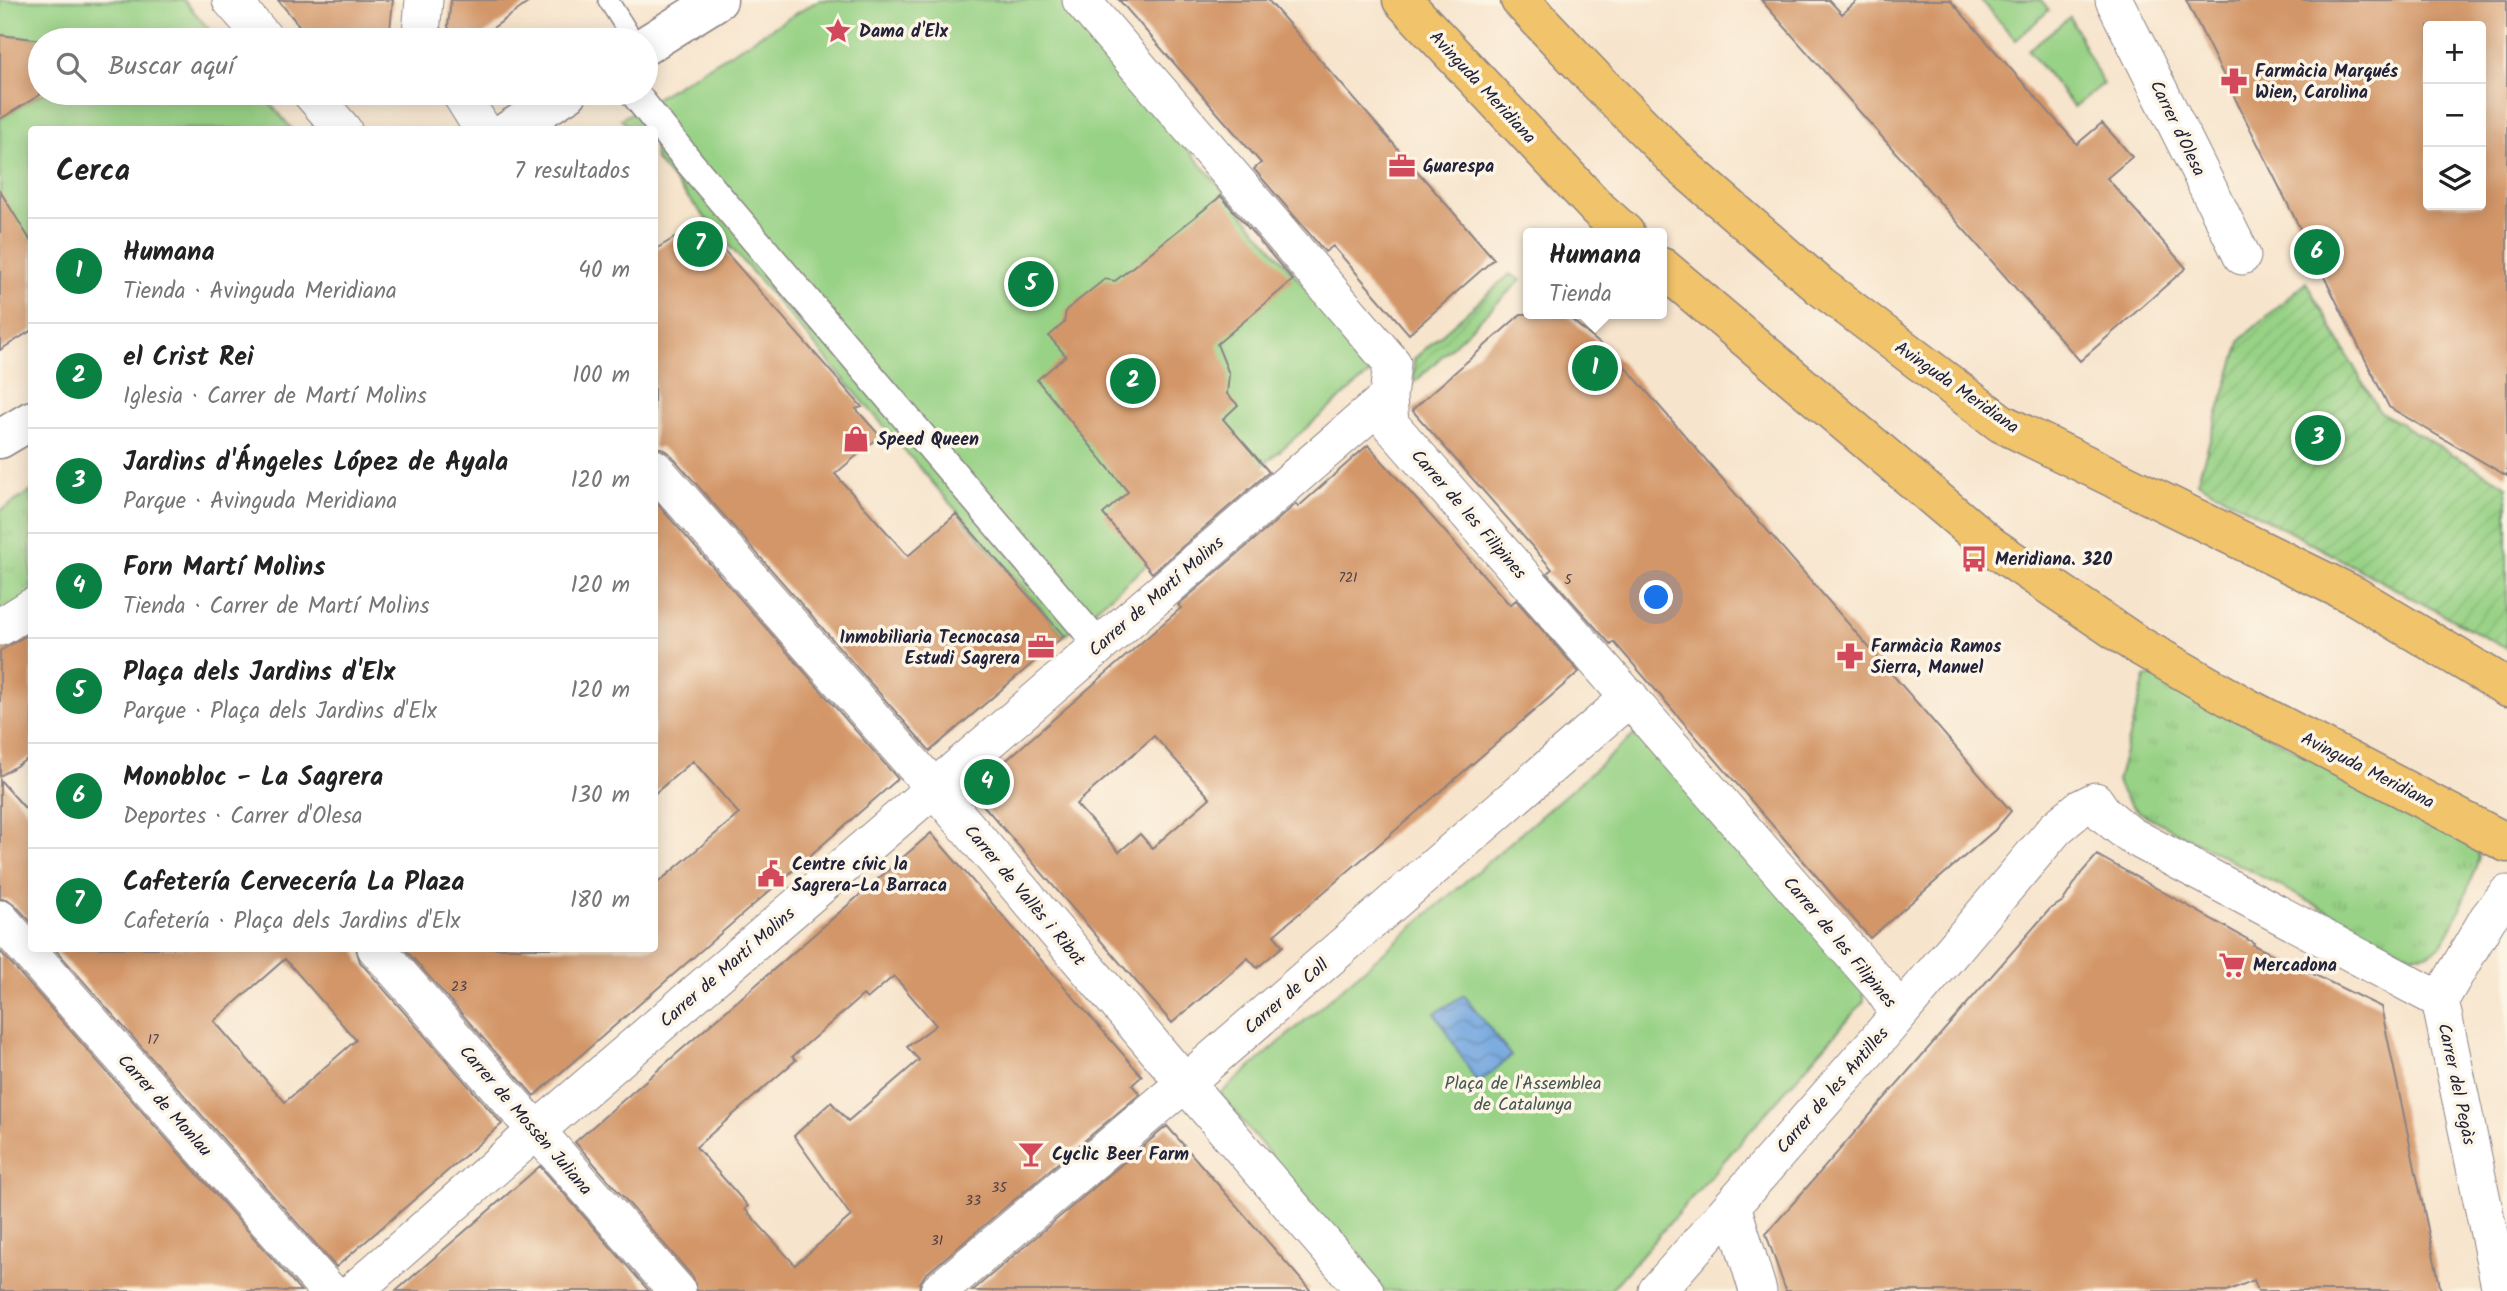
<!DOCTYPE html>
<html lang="es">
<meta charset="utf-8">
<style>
body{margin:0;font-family:Kalam,sans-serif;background:#f6f6f6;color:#222}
.controls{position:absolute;right:21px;top:21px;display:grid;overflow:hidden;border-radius:7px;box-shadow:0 4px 18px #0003}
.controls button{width:63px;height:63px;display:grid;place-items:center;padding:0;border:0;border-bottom:2px solid #e0e0e0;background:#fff;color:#222;font:35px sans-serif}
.you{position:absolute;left:1657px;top:598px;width:24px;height:24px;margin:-18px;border:5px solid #fff;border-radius:50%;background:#1a73e8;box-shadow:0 0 0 10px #1a73e833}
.badge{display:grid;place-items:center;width:46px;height:46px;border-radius:50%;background:#0b8043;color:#fff;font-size:23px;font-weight:700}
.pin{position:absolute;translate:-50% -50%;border:4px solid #fff;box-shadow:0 2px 7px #0006}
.popup{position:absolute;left:1523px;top:228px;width:144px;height:91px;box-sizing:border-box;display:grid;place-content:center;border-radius:7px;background:#fff;filter:drop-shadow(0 2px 5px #0005);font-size:23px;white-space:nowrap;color:#767676}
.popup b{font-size:26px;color:#222}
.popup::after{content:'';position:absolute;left:50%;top:100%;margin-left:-14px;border:14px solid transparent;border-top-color:#fff}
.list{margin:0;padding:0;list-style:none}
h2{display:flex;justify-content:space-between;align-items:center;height:91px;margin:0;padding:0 28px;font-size:30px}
h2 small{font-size:23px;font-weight:400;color:#767676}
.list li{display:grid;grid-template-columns:46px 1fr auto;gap:21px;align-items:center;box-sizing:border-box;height:105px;padding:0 28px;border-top:2px solid #e0e0e0}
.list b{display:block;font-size:26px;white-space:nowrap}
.list p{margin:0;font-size:23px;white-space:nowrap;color:#767676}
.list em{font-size:23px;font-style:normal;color:#767676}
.icon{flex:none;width:38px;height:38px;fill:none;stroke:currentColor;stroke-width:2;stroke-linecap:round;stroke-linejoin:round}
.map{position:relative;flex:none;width:2507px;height:1291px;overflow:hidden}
.search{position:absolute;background:#fff;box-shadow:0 4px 18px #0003;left:28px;top:28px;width:630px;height:77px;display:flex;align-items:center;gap:18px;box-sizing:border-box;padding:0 24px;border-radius:38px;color:#767676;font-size:26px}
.panel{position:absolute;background:#fff;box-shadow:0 4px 18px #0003;left:28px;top:126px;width:630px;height:826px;border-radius:7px}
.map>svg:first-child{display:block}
.grass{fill:url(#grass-tufts);stroke:#5d7a60;stroke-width:2}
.park{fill:#98d286;stroke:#5d7a60;stroke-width:2}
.garden{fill:url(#garden-furrows);stroke:#5d7a60;stroke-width:2}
.water{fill:url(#water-waves);stroke:#4a648d;stroke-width:2}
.building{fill:#d39667;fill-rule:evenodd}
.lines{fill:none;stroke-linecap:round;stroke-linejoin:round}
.service-casing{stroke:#8c8384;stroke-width:22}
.pedestrian-casing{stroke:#8c8384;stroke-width:31}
.minor-casing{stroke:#8c8384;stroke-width:39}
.tertiary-casing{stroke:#8c8384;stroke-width:41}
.primary-casing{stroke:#8c8384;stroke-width:41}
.service{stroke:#fff;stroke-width:19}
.pedestrian{stroke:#fff;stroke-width:28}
.minor{stroke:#fff;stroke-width:37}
.tertiary{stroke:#fff;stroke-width:38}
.primary{stroke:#f1c36a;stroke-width:38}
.labels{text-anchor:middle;stroke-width:7;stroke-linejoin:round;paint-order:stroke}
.number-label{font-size:14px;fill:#4e3f46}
.poi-label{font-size:18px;font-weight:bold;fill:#22223b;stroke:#fcf5e5;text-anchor:start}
.street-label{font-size:18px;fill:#22223b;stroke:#fcf5e5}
.park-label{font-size:18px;fill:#455752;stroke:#fcf5e5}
</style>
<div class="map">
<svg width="2507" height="1291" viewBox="0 0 2507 1291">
<defs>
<pattern id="grass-tufts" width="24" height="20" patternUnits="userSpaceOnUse" patternTransform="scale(1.75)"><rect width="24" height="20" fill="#98d286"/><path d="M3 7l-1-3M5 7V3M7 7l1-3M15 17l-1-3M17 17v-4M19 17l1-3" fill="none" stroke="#83b475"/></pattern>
<pattern id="garden-furrows" width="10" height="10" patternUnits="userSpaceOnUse" patternTransform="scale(1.75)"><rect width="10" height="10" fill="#98d286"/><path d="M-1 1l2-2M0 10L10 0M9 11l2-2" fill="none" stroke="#83b475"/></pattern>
<pattern id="water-waves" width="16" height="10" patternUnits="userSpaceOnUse" patternTransform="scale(1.75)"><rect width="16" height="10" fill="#72a6df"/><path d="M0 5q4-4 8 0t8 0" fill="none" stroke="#5d87b6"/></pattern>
</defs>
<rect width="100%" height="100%" fill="#fcf5e5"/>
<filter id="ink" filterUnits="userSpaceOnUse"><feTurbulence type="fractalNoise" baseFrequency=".0143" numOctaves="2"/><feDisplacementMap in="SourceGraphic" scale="14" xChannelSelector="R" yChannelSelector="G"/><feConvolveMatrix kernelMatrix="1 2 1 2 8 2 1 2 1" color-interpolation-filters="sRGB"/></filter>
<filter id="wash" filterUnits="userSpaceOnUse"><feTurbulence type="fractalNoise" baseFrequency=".00686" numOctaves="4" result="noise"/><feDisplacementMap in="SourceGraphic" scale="28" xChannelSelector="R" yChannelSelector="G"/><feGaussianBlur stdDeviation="1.57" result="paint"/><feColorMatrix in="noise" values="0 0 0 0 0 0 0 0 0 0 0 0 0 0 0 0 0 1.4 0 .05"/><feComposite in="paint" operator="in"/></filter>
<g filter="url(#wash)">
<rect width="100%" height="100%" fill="#f7e4cc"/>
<path class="grass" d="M31,491V596L0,615V511Z
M2155,675L2477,847L2479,858C2470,880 2454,934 2437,948C2430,955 2421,955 2411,955L2139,812C2128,803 2122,795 2117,781L2145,678Z"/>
<path class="park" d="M0,0H184L218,40H42L0,35Z
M819,0H1061L1375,369L1064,636L655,159L654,130L630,129L621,119Z
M1980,0H2041L2049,10L2016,40Z
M2070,17L2103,84L2074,107L2028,50Z
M43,93H261L292,129L32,130L31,243L0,233V119Z
M1640,730L1863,988L1864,1001L1610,1291H1383L1220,1094Z"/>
<path class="garden" d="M1510,274L1521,280L1414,383V359Z
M2306,282L2379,411L2507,486V649L2197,482L2241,339Z"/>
<path class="water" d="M1464,995L1511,1056L1478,1084L1435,1013Z"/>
<g id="blocks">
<path class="building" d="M278,0H393L389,40H311Z
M451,0H532L476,40H453L448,26Z
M1119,0H1268L1494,259L1409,334L1333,246L1325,252L1254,169L1261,163Z
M1761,0H1829L1842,14L1858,0H1950L2077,144L2102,123L2121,144L2132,157L2107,178L2186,268L2080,361Z
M2186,0H2507V476L2389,407ZM2428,26H2481V205H2428Z
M0,35L42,40L40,93H43L0,119Z
M0,191L32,243V330L0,350Z
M1221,196L1293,280L1217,344L1229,374L1227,394L1238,405L1223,419L1269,472L1152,573L1103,514L1128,492L1037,380L1066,356L1049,336L1064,323L1066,310L1105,279L1115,281Z
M700,223L862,407L856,409L880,436L835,474L908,556L956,514L1064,636L930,751L670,454L661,448H654V250Z
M1521,314H1565L1621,362L2011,811L1995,830L1870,938L1614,642L1611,645L1547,573L1552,569L1412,410Z
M1368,445L1510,605L1516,600L1579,672L1274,935L1283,946L1257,968L1248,958L1172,1023L971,791L1181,608L1178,605L1296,504L1298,507ZM1154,736L1210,798L1152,848L1140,834L1119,852L1076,804Z
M654,500L898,779L534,1096L404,948H654V886L739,814L693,761L654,794Z
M32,632V756L0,776V651Z
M0,780L32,816V923L15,905L7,899H0Z
M931,833L1142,1076L1132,1085L1140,1094L925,1275L920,1283L919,1291H697L693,1277L575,1142ZM894,976L936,1025L907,1047L919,1060L848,1121L831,1102L794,1136L851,1216L795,1265L745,1209L748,1206L696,1147L796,1060L792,1057L817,1035L863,995L867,999Z
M2097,855L2254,943L2253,945L2381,1007L2441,1291H2258L2254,1280L2227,1291H1786L1766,1234L2049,910L2063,901L2082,872Z
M54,948H356L360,962L502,1124L336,1267ZM285,959L356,1040L285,1102L214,1021Z
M0,951L301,1291H0Z
M1167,1126L1311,1291H972Z
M540,1166L649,1291H396Z"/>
</g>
</g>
<g filter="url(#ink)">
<use href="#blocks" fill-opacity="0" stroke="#8c8384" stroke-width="2"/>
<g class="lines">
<g class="service-casing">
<path id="service" d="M608,0L633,40"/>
</g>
<g class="pedestrian-casing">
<path id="pedestrian" d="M635,94L690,163L1099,645"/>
</g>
<g class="minor-casing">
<path id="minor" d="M231,0L266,40
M424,0L421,33L426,40
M1081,0L1392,363L1388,397L1390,424L1882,988L1899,1013
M2114,0L2242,256
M311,93L343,130
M460,93L483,130
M654,468L934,788L1185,1083L1365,1291
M0,627L32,607
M0,919L329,1291
M376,948L677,1291
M1732,1205L1758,1291
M354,1291L536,1131L1388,397
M939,1291L1185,1083L1630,697
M1657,1291L1878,1039L2056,828L2079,809L2095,801L2104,814L2130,835L2440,1000
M2501,1291L2440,1000L2488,918L2507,894"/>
</g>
<g class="tertiary-casing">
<path id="tertiary" d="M646,45L718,0
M509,130L568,93
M0,439L32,420"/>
</g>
<g class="primary-casing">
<path id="primary" d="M1402,0L1598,209L1625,233
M1520,0L1597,81L1682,166L1820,286L2001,423L2355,596L2507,687
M1662,267L1991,546L2136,644L2246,707L2507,843"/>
</g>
<use href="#service" class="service"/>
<use href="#pedestrian" class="pedestrian"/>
<use href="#minor" class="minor"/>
<use href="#tertiary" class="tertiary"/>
<use href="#primary" class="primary"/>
</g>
</g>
<defs>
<g id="sight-bare" transform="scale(2.1)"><path d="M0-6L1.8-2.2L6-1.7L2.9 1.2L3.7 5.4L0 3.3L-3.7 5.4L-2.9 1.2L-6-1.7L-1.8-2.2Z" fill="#d1495b" stroke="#fcf5e5" stroke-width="2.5" paint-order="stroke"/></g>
<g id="pharmacy-bare" transform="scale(2.1)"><path d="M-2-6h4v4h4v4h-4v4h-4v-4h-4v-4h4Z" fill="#d1495b" stroke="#fcf5e5" stroke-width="2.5" paint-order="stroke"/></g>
<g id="office-bare" transform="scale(2.1)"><path d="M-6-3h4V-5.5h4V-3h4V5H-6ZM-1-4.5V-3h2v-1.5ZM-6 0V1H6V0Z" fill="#d1495b" stroke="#fcf5e5" stroke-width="2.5" paint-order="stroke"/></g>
<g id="shop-bare" transform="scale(2.1)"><path d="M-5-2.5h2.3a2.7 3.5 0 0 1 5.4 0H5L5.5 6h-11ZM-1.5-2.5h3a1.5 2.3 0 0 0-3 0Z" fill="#d1495b" stroke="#fcf5e5" stroke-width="2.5" paint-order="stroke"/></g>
<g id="bus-bare" transform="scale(2.1)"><path d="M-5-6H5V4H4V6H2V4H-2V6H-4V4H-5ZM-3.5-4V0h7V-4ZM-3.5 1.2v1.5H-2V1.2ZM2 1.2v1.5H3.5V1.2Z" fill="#d1495b" stroke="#fcf5e5" stroke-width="2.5" paint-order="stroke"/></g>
<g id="civic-bare" transform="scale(2.1)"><path d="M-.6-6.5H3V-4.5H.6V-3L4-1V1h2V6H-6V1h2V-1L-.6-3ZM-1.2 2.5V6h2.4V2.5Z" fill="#d1495b" stroke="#fcf5e5" stroke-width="2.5" paint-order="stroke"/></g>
<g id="supermarket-bare" transform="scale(2.1)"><path d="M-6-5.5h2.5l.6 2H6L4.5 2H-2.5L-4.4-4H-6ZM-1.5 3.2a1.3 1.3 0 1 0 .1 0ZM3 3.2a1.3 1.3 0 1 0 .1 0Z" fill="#d1495b" stroke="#fcf5e5" stroke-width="2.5" paint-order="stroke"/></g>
<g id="bar-bare" transform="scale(2.1)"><path d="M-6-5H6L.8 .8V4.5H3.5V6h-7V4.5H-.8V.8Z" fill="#d1495b" stroke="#fcf5e5" stroke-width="2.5" paint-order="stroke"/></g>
</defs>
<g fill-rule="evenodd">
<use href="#sight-bare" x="838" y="31"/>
<use href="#pharmacy-bare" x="2234" y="81"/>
<use href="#office-bare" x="1402" y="166"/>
<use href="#shop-bare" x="856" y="439"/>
<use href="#bus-bare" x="1974" y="559"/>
<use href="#office-bare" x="1041" y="647"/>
<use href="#pharmacy-bare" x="1850" y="656"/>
<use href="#civic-bare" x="771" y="874"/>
<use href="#supermarket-bare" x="2232" y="965"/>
<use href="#bar-bare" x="1031" y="1154"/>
</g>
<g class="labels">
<g class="number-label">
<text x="1348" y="582">72I</text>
<text x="1568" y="584">5</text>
<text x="459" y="991">23</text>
<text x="153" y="1044">17</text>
<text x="999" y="1192">35</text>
<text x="973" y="1205">33</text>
<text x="937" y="1245">31</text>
</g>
<g class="poi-label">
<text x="859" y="37">Dama d'Elx</text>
<text x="2255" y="77">Farmàcia Marqués<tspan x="2255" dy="21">Wien, Carolina</tspan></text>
<text x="1423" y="172">Guarespa</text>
<text x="877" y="445">Speed Queen</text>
<text x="1995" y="565">Meridiana. 320</text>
<text x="1020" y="643" text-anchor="end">Inmobiliaria Tecnocasa<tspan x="1020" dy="21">Estudi Sagrera</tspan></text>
<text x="1871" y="652">Farmàcia Ramos<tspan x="1871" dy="21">Sierra, Manuel</tspan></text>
<text x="792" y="870">Centre cívic la<tspan x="792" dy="21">Sagrera-La Barraca</tspan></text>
<text x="2253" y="971">Mercadona</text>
<text x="1052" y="1160">Cyclic Beer Farm</text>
</g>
<g class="street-label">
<text transform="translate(1483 87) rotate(47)" y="6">Avinguda Meridiana</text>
<text transform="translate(2178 128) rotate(64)" y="6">Carrer d'Olesa</text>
<text transform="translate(1957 387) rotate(35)" y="6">Avinguda Meridiana</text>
<text transform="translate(1469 514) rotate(49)" y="6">Carrer de les Filipines</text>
<text transform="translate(1156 596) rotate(-41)" y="6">Carrer de Martí Molins</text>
<text transform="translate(2368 770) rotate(27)" y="6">Avinguda Meridiana</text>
<text transform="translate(1025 895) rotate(50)" y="6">Carrer de Vallès i Ribot</text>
<text transform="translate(1840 942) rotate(50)" y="6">Carrer de les Filipines</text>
<text transform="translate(727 967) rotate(-41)" y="6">Carrer de Martí Molins</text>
<text transform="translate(1286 996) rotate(-41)" y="6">Carrer de Coll</text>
<text transform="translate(2457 1084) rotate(78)" y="6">Carrer del Pegàs</text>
<text transform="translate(1832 1090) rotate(-49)" y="6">Carrer de les Antilles</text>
<text transform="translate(165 1105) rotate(48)" y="6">Carrer de Monlau</text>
<text transform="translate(526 1120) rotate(49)" y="6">Carrer de Mossèn Juliana</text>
</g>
<g class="park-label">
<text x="1523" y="1089">Plaça de l'Assemblea<tspan x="1523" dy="21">de Catalunya</tspan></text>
</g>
</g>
</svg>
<div class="controls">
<button>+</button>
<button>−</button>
<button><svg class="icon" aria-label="layers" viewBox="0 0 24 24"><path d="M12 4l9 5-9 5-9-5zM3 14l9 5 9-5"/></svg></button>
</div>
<div class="you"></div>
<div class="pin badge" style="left:1595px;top:368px">1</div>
<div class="popup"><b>Humana</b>Tienda</div>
<div class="pin badge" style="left:1133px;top:381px">2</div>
<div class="pin badge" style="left:2318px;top:438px">3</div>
<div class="pin badge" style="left:987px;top:782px">4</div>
<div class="pin badge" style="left:1031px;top:284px">5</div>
<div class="pin badge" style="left:2317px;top:252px">6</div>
<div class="pin badge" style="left:700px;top:244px">7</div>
<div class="search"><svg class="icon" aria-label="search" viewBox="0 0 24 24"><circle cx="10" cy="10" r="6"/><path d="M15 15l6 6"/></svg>Buscar aquí</div>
<section class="panel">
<h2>Cerca<small>7 resultados</small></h2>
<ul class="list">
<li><span class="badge">1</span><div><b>Humana</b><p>Tienda · Avinguda Meridiana</p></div><em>40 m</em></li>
<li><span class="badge">2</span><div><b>el Crist Rei</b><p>Iglesia · Carrer de Martí Molins</p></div><em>100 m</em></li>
<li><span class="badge">3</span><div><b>Jardins d'Ángeles López de Ayala</b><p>Parque · Avinguda Meridiana</p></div><em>120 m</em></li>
<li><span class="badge">4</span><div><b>Forn Martí Molins</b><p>Tienda · Carrer de Martí Molins</p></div><em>120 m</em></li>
<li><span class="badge">5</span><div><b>Plaça dels Jardins d'Elx</b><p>Parque · Plaça dels Jardins d'Elx</p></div><em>120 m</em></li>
<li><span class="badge">6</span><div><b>Monobloc - La Sagrera</b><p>Deportes · Carrer d'Olesa</p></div><em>130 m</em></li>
<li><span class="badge">7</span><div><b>Cafetería Cervecería La Plaza</b><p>Cafetería · Plaça dels Jardins d'Elx</p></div><em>180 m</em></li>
</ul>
</section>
</div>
